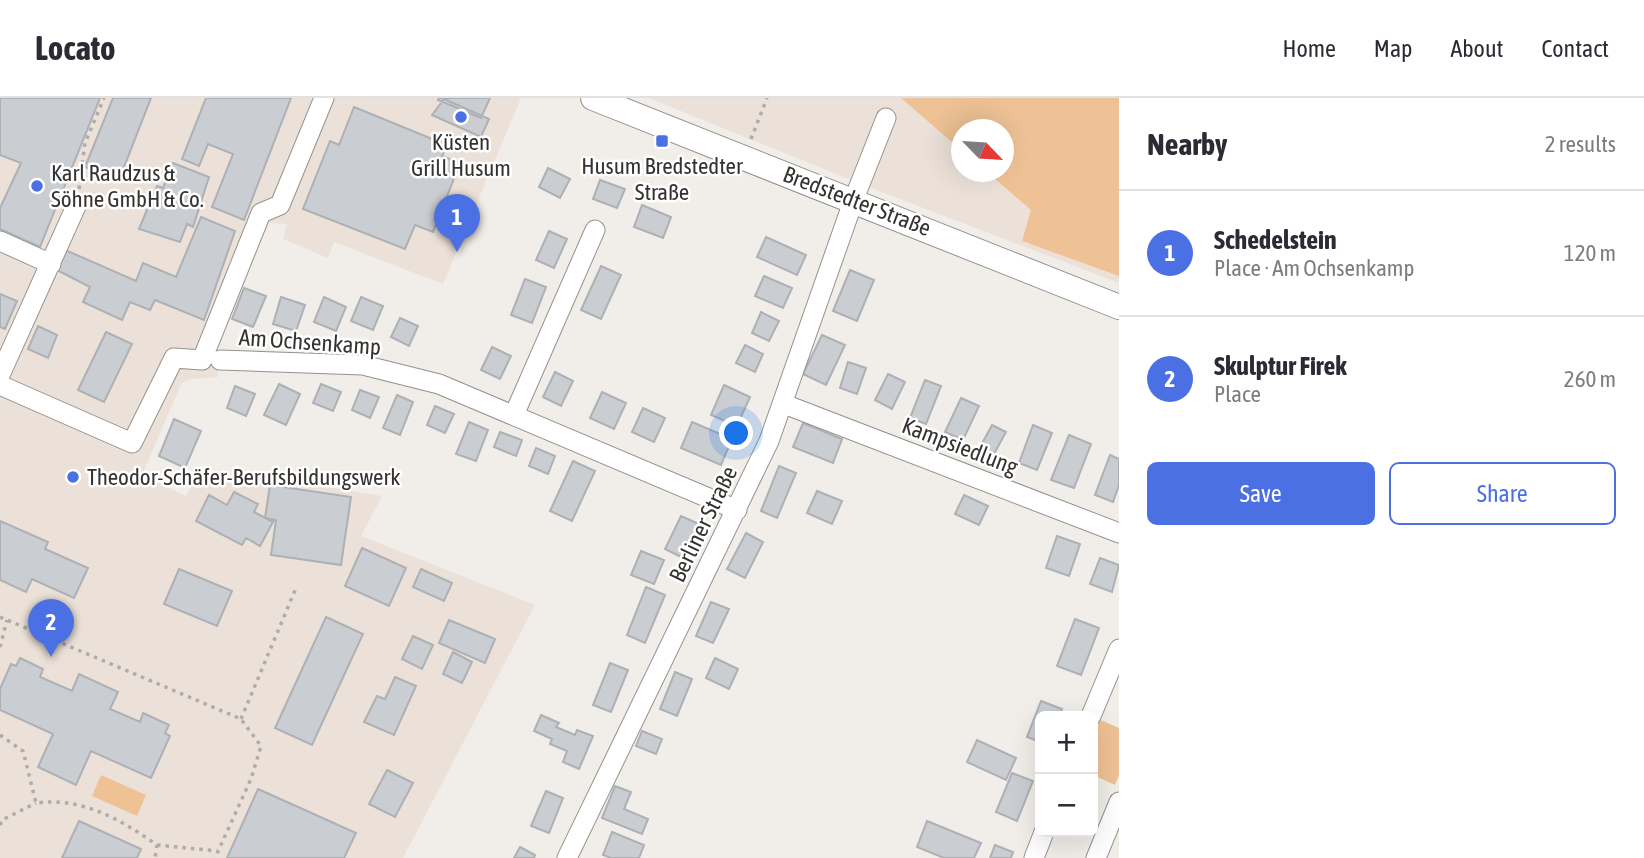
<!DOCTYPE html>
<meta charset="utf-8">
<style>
body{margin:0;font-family:"Asap Condensed",sans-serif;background:#f7f7f7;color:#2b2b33}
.controls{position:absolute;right:21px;bottom:21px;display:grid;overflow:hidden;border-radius:10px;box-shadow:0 7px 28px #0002}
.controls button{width:63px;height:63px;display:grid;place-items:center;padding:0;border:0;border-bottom:2px solid #e1e1e2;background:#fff;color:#2b2b33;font:35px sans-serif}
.compass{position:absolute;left:951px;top:21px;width:63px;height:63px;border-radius:50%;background:#fff;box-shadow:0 7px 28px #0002;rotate:115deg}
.you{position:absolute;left:737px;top:336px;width:24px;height:24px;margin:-18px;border:5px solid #fff;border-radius:50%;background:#1a73e8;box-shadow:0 0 0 10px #1a73e833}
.badge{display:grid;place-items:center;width:46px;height:46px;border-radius:50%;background:#4a70e3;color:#fff;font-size:23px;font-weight:700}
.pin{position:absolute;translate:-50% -58px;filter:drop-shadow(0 2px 4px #0008)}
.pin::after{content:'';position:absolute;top:37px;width:24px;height:21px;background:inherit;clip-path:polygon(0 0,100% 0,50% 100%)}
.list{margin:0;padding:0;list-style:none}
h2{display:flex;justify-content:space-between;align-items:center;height:91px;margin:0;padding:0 28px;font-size:30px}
h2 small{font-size:23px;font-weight:400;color:#7c7c81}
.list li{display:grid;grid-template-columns:46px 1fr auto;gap:21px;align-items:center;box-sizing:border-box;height:126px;padding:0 28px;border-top:2px solid #e1e1e2}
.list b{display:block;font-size:26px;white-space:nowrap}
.list p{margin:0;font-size:23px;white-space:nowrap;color:#7c7c81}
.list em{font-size:23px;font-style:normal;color:#7c7c81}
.actions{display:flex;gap:14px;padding:21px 28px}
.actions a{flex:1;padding:16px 0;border:2px solid #4a70e3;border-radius:10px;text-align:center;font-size:24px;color:#4a70e3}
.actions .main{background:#4a70e3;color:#fff}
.map{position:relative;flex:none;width:1119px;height:760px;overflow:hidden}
header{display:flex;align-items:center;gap:42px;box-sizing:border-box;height:98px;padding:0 35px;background:#fff;border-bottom:2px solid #e1e1e2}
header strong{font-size:33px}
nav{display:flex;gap:38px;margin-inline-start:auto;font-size:24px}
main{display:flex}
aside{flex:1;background:#fff}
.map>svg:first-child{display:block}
.built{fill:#ebe1d8;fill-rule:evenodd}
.green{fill:#eec295}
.building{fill:#cacdd1;stroke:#adb0b4;stroke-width:2}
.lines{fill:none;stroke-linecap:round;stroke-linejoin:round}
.minor-casing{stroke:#95928e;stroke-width:21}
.major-casing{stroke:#95928e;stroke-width:26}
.path{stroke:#afaca9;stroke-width:3.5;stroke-dasharray:3.5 5;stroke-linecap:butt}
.minor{stroke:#fff;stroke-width:19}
.major{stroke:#fff;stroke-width:24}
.poi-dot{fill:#4a70e3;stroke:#fff;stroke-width:2.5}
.labels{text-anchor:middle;stroke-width:5;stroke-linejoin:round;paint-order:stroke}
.poi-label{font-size:23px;fill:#343331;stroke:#fff}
.street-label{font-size:23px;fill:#343331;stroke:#fff}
</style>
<header>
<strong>Locato</strong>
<nav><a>Home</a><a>Map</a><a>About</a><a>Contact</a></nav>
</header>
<main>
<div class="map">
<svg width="1119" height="760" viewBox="0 0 1119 760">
<rect width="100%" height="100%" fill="#f1ede9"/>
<path class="built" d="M0,0H521L443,186L334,144L328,160L283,141L287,126L269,125L216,248L218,279L191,281L181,286L142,377L186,398L195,381L286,382L382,398L361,438L535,507L403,760H0Z
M649,0H1119V185L853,83ZM962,32H1004V74H962Z"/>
<path class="green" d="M901,0H1119V178L1022,143L1031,112L987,74H1004V32H962L961,52Z
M1096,620L1119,630V677L1115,687L1093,677V628Z
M101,677L146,697L137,718L92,698Z"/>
<path class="building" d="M0,0H100L40,149L0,131V110L21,65L0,57Z
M113,0H151L119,82L85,69Z
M206,0H291L244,122L212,109L233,56L208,46L199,68L182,61Z
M439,0H490L481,20L438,2Z
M444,1L489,21L481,39L432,17Z
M354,9L447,47L442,58L460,65L433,134L415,127L405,151L303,111L330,43L339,47Z
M173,65L209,79L193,129L187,126L180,144L139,131L157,88L163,90Z
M548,70L570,81L560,100L539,89Z
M600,82L625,91L617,110L593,101Z
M642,107L671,119L663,140L634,129Z
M201,119L235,133L204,222L155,202L150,212L130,204L122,222L83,204L90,189L55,171L63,151L136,183L143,165L176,179Z
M549,133L567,141L554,170L536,162Z
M766,139L806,157L797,177L757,159Z
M601,168L621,177L601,221L581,212Z
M850,172L874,182L857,223L833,213Z
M764,178L792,190L783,210L755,198Z
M525,181L546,189L532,225L511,217Z
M244,190L266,198L253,229L232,221Z
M0,196L17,203L5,231L0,229Z
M281,199L305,207L296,233L273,226Z
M324,199L346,209L336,233L314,224Z
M361,199L383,208L373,232L351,223Z
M761,214L779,223L769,243L752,235Z
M400,220L418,228L409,248L391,239Z
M38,228L57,237L48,260L28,251Z
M106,234L132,246L104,304L78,292Z
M822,237L845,247L826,287L803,276Z
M745,247L763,256L755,274L736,265Z
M492,249L511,258L500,281L481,272Z
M848,264L866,270L857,296L840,290Z
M555,274L573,283L561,308L543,299Z
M888,276L905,284L892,311L875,302Z
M925,282L941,288L926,326L910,320Z
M279,286L300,296L286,327L264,317Z
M321,286L341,294L333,313L313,305Z
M724,287L750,299L737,328L711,317Z
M235,288L255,296L246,318L227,310Z
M360,292L379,299L370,320L352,312Z
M602,294L626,305L614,331L590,320Z
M397,297L413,304L400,337L383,330Z
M961,300L979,308L963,342L945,334Z
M435,308L454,316L445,335L427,327Z
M643,310L665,320L654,344L632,334Z
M174,321L201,333L185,370L159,358Z
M469,324L488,332L476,363L456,356Z
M692,324L732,341L721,367L681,350Z
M803,325L842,341L833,365L793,349Z
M992,327L1006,334L994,356L980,349Z
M1033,327L1052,335L1037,372L1019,365Z
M500,334L522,342L516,358L494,349Z
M1069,337L1091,346L1074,390L1051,382Z
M536,350L555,358L548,376L529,368Z
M1110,357L1119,361V387L1113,404L1095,397Z
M573,363L595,373L572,423L550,413Z
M779,368L796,375L777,420L761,413Z
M270,387L351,399L341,467L271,457L276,422L265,420Z
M817,393L842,403L832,426L807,415Z
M234,394L258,406L254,414L273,424L260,448L246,440L242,447L196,423L209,397L227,407Z
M964,397L988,408L979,427L955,416Z
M681,418L701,427L685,461L665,451Z
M0,423L48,444L45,451L88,470L74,500L32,481L26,494L0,482Z
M746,435L763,444L745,480L727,471Z
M1057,438L1080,446L1069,478L1046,470Z
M362,450L406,470L389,508L345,488Z
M641,453L664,462L654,486L631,477Z
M1100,460L1119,467L1112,494L1090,486Z
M179,471L232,493L217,528L164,506Z
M421,471L452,485L444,503L413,489Z
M646,489L665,497L645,545L627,537Z
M711,504L729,511L713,545L696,538Z
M326,519L363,536L312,647L275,630Z
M1075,521L1099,530L1081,577L1057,568Z
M449,522L495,541L485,565L439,545Z
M413,538L433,547L422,571L402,561Z
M453,554L472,564L462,585L443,576Z
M20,560L43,571L40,579L72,593L79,576L118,594L110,611L140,624L143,615L169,627L165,635L170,638L151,680L91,653L76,687L38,669L53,636L0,612V591L11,566L16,568Z
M715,560L738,571L729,591L706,580Z
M610,565L628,572L611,614L593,607Z
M675,574L692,581L677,618L660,611Z
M395,579L416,588L394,637L364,624L377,598L385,601Z
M1041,603L1062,611L1059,618H1040V644L1027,639Z
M541,617L559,625L556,629L575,637L577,632L593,638L579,671L563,664L567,653L550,646L552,641L534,633Z
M642,633L662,641L656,656L636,648Z
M977,642L1016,660L1006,682L967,664Z
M387,672L413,685L395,719L369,706Z
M1012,675L1033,683L1017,723L996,714Z
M615,688L631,694L624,711L648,721L642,736L602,720Z
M258,691L356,735L344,760H227Z
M546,693L563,700L549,735L531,728Z
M79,723L141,751L137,760H62Z
M927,723L981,745L974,760H944L917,749Z
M612,734L644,747L639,760H611L603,757Z
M995,747L1013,754L1011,760H990Z
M520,749L535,757L534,760H514Z"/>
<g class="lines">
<g class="minor-casing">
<path id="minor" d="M0,143L51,166
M220,262L363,267L439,286L737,412
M0,277L77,106
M0,287L132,345L174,260L202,262L261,115L280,107L324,0
M784,306L1119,435
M514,317L595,132
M1091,618L1119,551
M567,760L769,343L854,101L886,20
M1034,760L1044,734
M1096,760L1119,704"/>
</g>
<g class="major-casing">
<path id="major" d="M593,0L1119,209"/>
</g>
<path class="path" d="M751,41L767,0
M79,91L85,45L104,0
M0,519L241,621L261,648L251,681L215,760
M0,549L7,522
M241,621L296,490
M0,637L23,653L36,705C82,699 120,721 157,747L155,760
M0,727L2,722L36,705
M157,747L217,753"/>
<use href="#minor" class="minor"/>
<use href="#major" class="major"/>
</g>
<g class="poi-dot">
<circle cx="461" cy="19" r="7"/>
<rect x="655" y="36" width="14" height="14" rx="3.5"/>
<circle cx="37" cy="88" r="7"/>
<circle cx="73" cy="379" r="7"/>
</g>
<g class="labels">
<g class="poi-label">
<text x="461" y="52">Küsten<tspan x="461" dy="26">Grill Husum</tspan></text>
<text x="662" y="76">Husum Bredstedter<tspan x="662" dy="26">Straße</tspan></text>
<text x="51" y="83" text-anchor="start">Karl Raudzus &amp;<tspan x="51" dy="26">Söhne GmbH &amp; Co.</tspan></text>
<text x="87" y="387" text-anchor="start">Theodor-Schäfer-Berufsbildungswerk</text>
</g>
<g class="street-label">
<text transform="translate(857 103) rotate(21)" y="8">Bredstedter Straße</text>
<text transform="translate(310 244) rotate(4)" y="8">Am Ochsenkamp</text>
<text transform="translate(960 348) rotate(21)" y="8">Kampsiedlung</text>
<text transform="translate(703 426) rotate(-64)" y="8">Berliner Straße</text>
</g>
</g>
</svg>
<div class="controls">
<button>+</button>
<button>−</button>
</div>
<svg class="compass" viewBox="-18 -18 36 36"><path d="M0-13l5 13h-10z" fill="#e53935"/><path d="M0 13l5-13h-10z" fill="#7c7c81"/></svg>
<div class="you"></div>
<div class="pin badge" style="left:457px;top:154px">1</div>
<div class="pin badge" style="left:51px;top:559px">2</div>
</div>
<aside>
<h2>Nearby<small>2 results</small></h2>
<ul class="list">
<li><span class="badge">1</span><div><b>Schedelstein</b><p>Place · Am Ochsenkamp</p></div><em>120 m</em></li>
<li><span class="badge">2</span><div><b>Skulptur Firek</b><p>Place</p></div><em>260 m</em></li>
</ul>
<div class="actions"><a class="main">Save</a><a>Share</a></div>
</aside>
</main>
